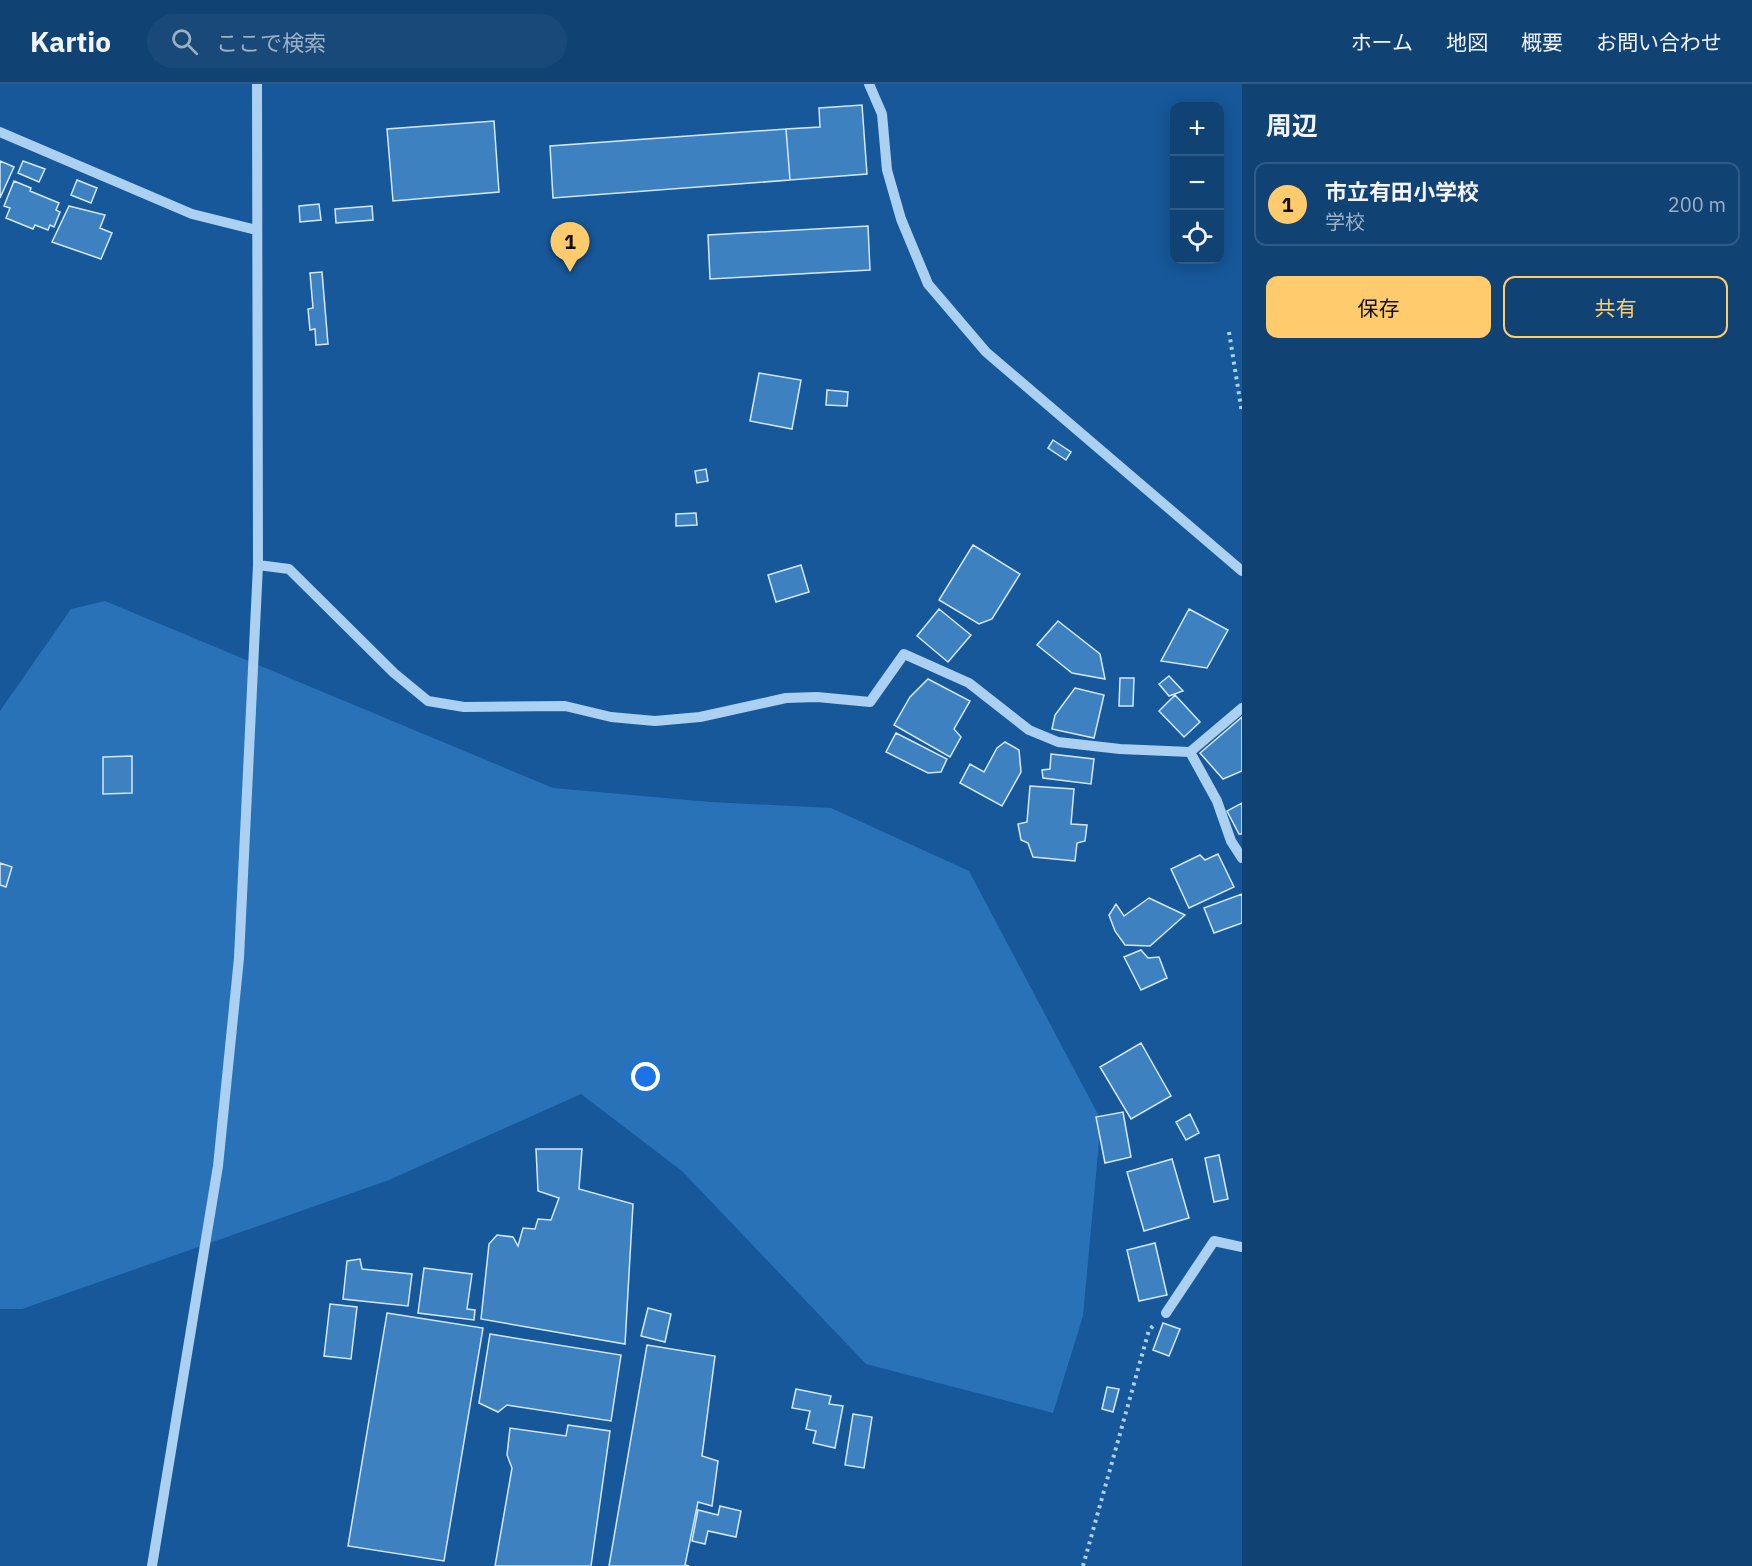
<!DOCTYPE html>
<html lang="ja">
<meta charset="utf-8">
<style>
body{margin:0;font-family:"IBM Plex Sans","Noto Sans JP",sans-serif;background:#194979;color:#f1f3f6}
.controls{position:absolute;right:18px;top:18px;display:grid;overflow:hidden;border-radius:12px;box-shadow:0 3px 15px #0003}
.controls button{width:54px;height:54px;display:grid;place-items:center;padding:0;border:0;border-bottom:2px solid #305b86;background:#104274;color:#f1f3f6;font:30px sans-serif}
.you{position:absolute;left:646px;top:993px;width:21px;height:21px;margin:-15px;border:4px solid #fff;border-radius:50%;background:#1a73e8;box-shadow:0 0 0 9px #1a73e833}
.badge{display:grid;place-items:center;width:39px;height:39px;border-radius:50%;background:#ffcb6c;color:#111;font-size:20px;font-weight:700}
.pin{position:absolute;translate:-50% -50px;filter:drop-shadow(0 2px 3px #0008)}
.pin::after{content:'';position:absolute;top:32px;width:21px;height:18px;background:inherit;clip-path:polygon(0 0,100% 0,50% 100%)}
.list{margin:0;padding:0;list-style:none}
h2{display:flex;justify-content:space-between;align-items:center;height:78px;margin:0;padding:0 24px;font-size:26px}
h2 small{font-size:20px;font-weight:400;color:#9cb0c5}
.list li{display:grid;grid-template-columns:39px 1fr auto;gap:18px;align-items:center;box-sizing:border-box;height:84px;margin:0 12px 12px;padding:0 12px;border:2px solid #305b86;border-radius:12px}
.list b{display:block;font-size:22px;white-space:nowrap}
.list p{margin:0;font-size:20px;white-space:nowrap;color:#9cb0c5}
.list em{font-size:20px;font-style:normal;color:#9cb0c5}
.actions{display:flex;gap:12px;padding:18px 24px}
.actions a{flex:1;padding:14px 0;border:2px solid #ffcb6c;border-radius:12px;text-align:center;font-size:21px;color:#ffcb6c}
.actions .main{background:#ffcb6c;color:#111}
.icon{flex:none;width:33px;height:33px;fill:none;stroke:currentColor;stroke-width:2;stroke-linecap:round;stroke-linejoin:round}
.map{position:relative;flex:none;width:1242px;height:1482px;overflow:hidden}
header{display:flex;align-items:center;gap:36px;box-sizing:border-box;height:84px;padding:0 30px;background:#104274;border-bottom:2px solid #305b86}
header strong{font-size:28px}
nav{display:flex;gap:33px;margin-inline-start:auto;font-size:21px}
.search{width:420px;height:54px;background:#194979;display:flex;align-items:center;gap:15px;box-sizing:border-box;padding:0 21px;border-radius:33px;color:#9cb0c5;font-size:22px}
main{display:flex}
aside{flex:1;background:#104274}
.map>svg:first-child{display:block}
.green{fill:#2972b8}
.building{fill:#3e81c1;stroke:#d3e8fc;stroke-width:1.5}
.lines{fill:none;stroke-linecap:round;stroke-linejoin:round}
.path{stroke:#abd0f2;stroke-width:4;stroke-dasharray:3 4.5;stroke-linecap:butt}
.minor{stroke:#abd0f2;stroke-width:10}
</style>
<header>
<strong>Kartio</strong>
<div class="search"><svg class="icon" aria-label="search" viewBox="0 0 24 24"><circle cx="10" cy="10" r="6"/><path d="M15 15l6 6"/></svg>ここで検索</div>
<nav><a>ホーム</a><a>地図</a><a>概要</a><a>お問い合わせ</a></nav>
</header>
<main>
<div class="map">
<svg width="1242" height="1482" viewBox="0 0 1242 1482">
<rect width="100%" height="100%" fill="#16589a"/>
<path class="green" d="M105,517L553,704L710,718L831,724L969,787L1101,1036L1083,1232L1053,1329L866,1280L682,1087L581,1010L389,1096L22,1225H0V627L71,525Z"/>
<path class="building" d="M862,21L867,90L790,96L786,45L820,43L819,24Z
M494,37L499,108L393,117L387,45Z
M786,45L790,96L553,114L550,62Z
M0,77L14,83L0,114Z
M23,77L45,85L39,98L18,89Z
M77,96L97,104L91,119L71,111Z
M14,97L31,104L30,107L59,119L56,126L60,128L54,143L50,141L48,146L35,141L33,145L6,134L10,124L4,122Z
M319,120L321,136L300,138L299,122Z
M69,122L105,131L100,144L112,149L101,175L52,158Z
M372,122L373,136L336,139L335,125Z
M868,142L870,186L710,195L708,151Z
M322,188L328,260L316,261L315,245L310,246L308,225L313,224L310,189Z
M759,289L801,296L792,345L750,337Z
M827,306L848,308L847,322L826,321Z
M1053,356L1071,368L1066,376L1048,364Z
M706,385L708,397L697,399L695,387Z
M696,429L697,441L676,442V430Z
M973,461L1020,490L992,535L979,540L939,516Z
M801,481L809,508L776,518L768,491Z
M939,525L971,551L948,578L917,552Z
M1189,525L1228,546L1207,584L1161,577Z
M1058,537L1100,570L1105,595L1072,589L1037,561Z
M1169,592L1183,607L1169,612L1159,600Z
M1120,594H1134L1133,622H1119Z
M928,595L970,617L954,645L961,653L950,673L894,641L910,613Z
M1075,604L1104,611L1094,654L1052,645L1055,631Z
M1175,611L1200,638L1184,653L1159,627Z
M1242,633V687L1223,695L1200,669Z
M896,649L947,675L941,688L928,689L886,668Z
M1005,658L1019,666L1021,688L1002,722L960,699L970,680L984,688L997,664Z
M1051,670L1094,675L1091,700L1043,694L1042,686L1050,685Z
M132,672V709L103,710V673Z
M1030,702L1074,705L1071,740L1087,741L1085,757L1077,759L1075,777L1033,773L1028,759L1021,756L1018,740L1027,738Z
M1242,719V750H1239L1227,727Z
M1218,770L1234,803L1189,824L1171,785L1200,771L1205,776Z
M0,779L12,783L6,803L0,801Z
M1242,810V839L1214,849L1204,824Z
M1149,814L1185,831L1150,862L1125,861L1115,847L1109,831L1116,820L1124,832Z
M1141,866L1148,874L1159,873L1167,894L1141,906L1124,873Z
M1141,959L1171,1012L1131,1035L1100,983Z
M1123,1028L1131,1073L1105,1079L1096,1033Z
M1190,1030L1199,1049L1186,1056L1176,1038Z
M536,1065H582L579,1105L633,1120L625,1260L481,1235L489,1160L497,1151L513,1153L518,1162L523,1144L535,1145L538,1135L551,1136L559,1114L538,1107Z
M1219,1071L1228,1115L1214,1118L1205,1074Z
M1172,1075L1189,1134L1144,1147L1127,1088Z
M1155,1159L1167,1211L1139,1217L1127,1166Z
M360,1175L362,1185L412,1190L408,1222L343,1215L347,1177Z
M424,1184L472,1190L467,1225L475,1226L474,1236L418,1229Z
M330,1220L357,1223L351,1275L324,1272Z
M648,1224L671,1230L665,1258L641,1252Z
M387,1229L483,1244L444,1477L348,1462Z
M1163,1239L1180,1245L1169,1272L1153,1266Z
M490,1250L621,1271L611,1337L507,1321L498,1328L479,1319Z
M647,1261L715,1272L702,1372L718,1377L712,1422L698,1418L685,1481L689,1482H609Z
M1107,1303L1119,1305L1113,1328L1102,1325Z
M796,1305L831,1312L829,1320L843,1322L835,1364L813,1359L816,1347L806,1345L810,1327L792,1324Z
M853,1330L872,1333L864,1384L845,1381Z
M568,1341L610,1347L591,1482H495L512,1384L507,1371L510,1344L566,1352Z
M720,1422L741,1427L736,1453L708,1447L705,1460L692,1457L698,1426L718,1431Z"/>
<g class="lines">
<path class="path" d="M1229,248L1242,329
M1083,1482L1149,1246L1155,1240"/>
<path class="minor" d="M869,0L882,30L887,86L901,135L928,200L986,268L1242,487
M0,48L192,130L256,146
M258,481L289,485L394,589L428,617L464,623L565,622L611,633L655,637L700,633L786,614L817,613L870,618L904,570L969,599L1029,646L1058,658L1120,665L1190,668L1242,624
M1190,668L1217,717L1231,757L1242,774
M1166,1229L1214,1157L1242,1163
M152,1482L218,1082L239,874L258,481L257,0"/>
</g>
</svg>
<div class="controls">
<button>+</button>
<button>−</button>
<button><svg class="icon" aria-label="locate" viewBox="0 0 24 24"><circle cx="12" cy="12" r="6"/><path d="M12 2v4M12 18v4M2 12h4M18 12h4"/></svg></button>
</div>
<div class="you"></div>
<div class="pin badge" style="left:570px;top:188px">1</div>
</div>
<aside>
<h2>周辺<small></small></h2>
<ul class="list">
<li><span class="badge">1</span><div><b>市立有田小学校</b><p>学校</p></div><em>200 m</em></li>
</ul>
<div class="actions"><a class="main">保存</a><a>共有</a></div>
</aside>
</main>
